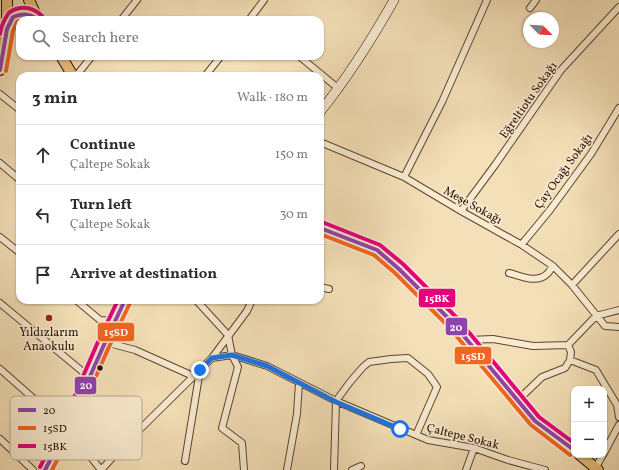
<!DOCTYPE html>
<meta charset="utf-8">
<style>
body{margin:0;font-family:Vollkorn,serif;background:#f2f2f3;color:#2b2b33}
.controls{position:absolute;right:12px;bottom:12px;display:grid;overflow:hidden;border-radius:8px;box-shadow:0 1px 3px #0004}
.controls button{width:36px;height:36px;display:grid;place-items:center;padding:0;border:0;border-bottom:1px solid #e1e1e2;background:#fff;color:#2b2b33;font:20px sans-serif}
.compass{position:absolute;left:523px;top:12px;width:36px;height:36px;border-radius:50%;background:#fff;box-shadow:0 1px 3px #0004;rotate:114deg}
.stop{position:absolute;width:12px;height:12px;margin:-9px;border:3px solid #1a73e8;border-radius:50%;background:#fff}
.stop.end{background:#1a73e8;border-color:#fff;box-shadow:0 1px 4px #0008}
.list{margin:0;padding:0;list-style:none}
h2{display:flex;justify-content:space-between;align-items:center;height:52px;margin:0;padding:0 16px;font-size:17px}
h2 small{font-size:13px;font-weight:400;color:#7c7c81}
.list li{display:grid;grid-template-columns:26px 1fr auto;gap:12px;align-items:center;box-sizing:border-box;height:60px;padding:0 16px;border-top:1px solid #e1e1e2}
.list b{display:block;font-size:15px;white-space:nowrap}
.list p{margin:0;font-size:13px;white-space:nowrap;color:#7c7c81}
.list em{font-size:13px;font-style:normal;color:#7c7c81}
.icon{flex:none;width:22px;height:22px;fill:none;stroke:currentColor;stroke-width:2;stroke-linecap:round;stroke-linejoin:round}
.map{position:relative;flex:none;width:619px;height:470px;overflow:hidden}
.search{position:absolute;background:#fff;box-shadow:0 1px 3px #0004;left:16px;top:16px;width:308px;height:44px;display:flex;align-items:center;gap:10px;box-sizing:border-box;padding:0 14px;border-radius:12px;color:#7c7c81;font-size:15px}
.panel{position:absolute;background:#fff;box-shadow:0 1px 3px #0004;left:16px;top:72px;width:308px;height:232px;border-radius:12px}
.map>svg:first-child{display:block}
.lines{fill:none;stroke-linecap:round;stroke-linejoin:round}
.street-casing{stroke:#5c432e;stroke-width:8}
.secondary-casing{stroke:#2a0f00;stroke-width:10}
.primary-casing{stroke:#2a0f00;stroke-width:12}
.street{stroke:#f8ebd1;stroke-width:6}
.secondary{stroke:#f8ebd1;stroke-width:9}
.primary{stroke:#eac07c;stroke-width:10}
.bus-1-casing{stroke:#f8ebd1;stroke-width:7}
.bus-2-casing{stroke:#f8ebd1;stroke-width:7}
.bus-3-casing{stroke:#f8ebd1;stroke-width:7}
.bus-1{stroke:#8e44ad;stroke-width:4}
.bus-2{stroke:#f26522;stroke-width:4}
.bus-3{stroke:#e5007d;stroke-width:4}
.route{stroke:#1a73e8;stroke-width:5}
.poi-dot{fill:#8f2418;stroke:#f8ebd1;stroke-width:1.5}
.bus-dot{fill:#2a0f00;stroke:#f8ebd1;stroke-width:1.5}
.labels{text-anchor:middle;stroke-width:3.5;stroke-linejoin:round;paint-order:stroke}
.street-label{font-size:12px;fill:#2a0f00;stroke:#f8ebd1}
.poi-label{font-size:12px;fill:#2a0f00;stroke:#f8ebd1}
.key{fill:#f8ebd1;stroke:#baa992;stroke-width:1}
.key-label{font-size:11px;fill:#2a0f00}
.line-badge{stroke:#f8ebd1;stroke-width:1.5}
.badge-label{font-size:11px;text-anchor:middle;font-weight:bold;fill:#fff}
</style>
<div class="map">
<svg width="619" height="470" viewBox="0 0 619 470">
<rect width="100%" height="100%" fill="#f4e0b8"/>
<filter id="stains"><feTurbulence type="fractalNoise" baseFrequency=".005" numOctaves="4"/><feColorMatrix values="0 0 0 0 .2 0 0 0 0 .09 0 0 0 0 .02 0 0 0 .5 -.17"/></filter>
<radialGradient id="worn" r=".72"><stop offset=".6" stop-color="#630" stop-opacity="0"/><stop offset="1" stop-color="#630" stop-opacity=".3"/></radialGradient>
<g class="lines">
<g class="street-casing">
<path id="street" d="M530,8L536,0
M121,20L137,0
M249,20L264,0
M299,56L339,89
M76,76L92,56
M205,76L221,56
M0,94L20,110
M320,142L404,177L461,211L522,245L553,266L572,285L605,326L619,327
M0,163L20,180
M404,177L442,102L487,0
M461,211L495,165L561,70L619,7
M0,237L20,253
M522,244L550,210L591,154L619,108
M509,273C521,276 536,284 547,274C549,272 551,269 553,266
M572,285L619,234
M320,287L329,289
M76,300L100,320L114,321
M196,300L228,335L232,355L238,367L222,428L242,443L244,470
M0,303L89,377
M468,340L493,339L533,346L568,345L596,316L619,310
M105,342L135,350L193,376
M212,358L247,311L252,300
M570,360L596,370L617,405L619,417
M0,369L67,428
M518,400L542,377L565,368L570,360L571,352L568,345
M64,433L90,456L101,470
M0,439L33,470
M604,453L619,425
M185,461L200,370
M596,467L603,455
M101,470L127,442L212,358L232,355L267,366L336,401L428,440L474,448L508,460L545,470
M287,470L297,414L299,383
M334,470L336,401L350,382L363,367L369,362L391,359L408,358L428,374L437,387L416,435
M352,470L361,466
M466,470L474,448"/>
</g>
<g class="secondary-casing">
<path id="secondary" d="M320,112C348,77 372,39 394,0"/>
</g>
<g class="primary-casing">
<path id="primary" d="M29,0L38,20
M8,28L13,17C23,13 27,13 37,18
M61,56L73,76
M0,70L7,29V0
M320,228L377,250L399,269L452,322L535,421L574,450
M580,455L598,470
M45,470C53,455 61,441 68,426C87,384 104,341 125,300"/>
</g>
<use href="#street" class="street"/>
<use href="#secondary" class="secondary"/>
<use href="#primary" class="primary"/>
<g class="bus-1-casing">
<path id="bus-1" d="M0,70L7,29L13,17C22,13 30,13 38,20
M320,228L377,250L399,269L452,322L535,421L574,450
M45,470L68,426L103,347L125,300"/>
</g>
<g class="bus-2-casing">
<path id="bus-2" d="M6,71L13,31L17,22L20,21
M320,234L374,255L395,273L448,326L531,425L570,455
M52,470L73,429L108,349L130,303"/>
</g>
<g class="bus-3-casing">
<path id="bus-3" d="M0,34C1,27 4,20 8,14C10,11 13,10 16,9C26,6 35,9 42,16
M322,222L380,245L403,264L457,318L539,417L574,443
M40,467L63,423L97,344L118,300"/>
</g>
<use href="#bus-1" class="bus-1"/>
<use href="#bus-2" class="bus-2"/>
<use href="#bus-3" class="bus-3"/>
</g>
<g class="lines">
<path class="route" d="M200,370L212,358L232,355L267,366L336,402L400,429"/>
</g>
<circle class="poi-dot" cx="49" cy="318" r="4"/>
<circle class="bus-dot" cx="100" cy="368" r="3.5"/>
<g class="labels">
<g class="street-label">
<text transform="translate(528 100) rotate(-55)" y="4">Eğreltiotu Sokağı</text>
<text transform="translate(563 171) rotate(-54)" y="4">Çay Ocağı Sokağı</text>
<text transform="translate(473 205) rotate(29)" y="4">Meşe Sokağı</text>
<text transform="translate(463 436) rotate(14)" y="4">Çaltepe Sokak</text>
</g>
<g class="poi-label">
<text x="49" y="336">Yıldızlarım<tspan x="49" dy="14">Anaokulu</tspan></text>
</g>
</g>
<rect x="10" y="396" width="132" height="64" rx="6" class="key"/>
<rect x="18" y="408" width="18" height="4" fill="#8e44ad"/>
<rect x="18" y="426" width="18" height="4" fill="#f26522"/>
<rect x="18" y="444" width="18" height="4" fill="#e5007d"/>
<g class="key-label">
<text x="43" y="414">20</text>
<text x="43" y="432">15SD</text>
<text x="43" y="450">15BK</text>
</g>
<g class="line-badge">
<rect x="418" y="288" width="38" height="20" rx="4" fill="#e5007d"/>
<rect x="445" y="317" width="23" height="19" rx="4" fill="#8e44ad"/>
<rect x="97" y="322" width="38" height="20" rx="4" fill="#f26522"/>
<rect x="454" y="346" width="38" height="19" rx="4" fill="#f26522"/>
<rect x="74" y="376" width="23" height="19" rx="4" fill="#8e44ad"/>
</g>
<g class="badge-label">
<text x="437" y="302">15BK</text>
<text x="456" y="331">20</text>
<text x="116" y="336">15SD</text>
<text x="473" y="360">15SD</text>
<text x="86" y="389">20</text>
</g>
<rect width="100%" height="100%" filter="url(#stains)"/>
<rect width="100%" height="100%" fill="url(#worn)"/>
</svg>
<div class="controls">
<button>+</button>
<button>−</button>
</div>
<svg class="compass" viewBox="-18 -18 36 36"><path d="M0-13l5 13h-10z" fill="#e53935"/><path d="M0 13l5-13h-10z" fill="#7c7c81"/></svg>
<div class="stop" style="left:400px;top:429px"></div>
<div class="stop end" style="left:200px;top:370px"></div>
<div class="search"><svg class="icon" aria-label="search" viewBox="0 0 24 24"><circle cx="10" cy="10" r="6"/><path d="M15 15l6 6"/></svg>Search here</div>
<section class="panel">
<h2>3 min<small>Walk · 180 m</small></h2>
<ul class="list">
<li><svg class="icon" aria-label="ahead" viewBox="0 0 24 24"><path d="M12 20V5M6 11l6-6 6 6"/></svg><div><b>Continue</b><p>Çaltepe Sokak</p></div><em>150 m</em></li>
<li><svg class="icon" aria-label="left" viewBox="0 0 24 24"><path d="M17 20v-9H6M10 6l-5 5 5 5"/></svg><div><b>Turn left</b><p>Çaltepe Sokak</p></div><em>30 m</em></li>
<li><svg class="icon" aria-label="arrive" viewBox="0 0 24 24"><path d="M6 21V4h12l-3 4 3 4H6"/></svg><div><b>Arrive at destination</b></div></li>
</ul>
</section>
</div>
